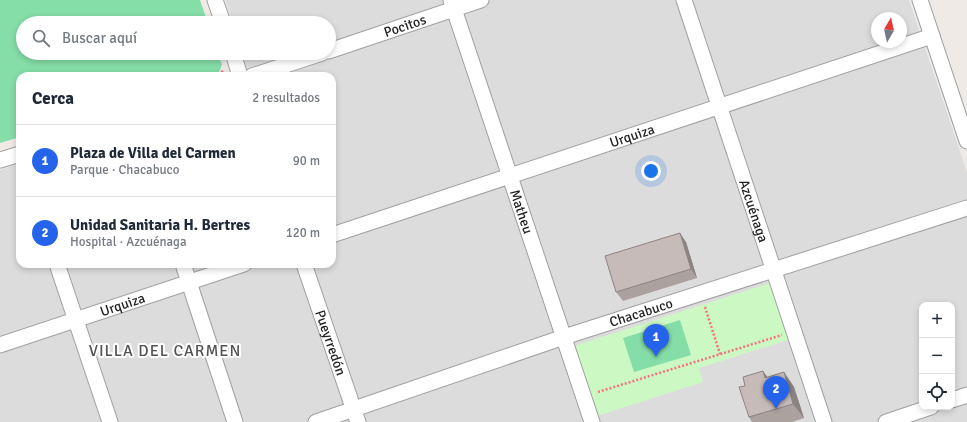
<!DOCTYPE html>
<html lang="es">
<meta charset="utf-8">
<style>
body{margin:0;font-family:Signika,sans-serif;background:#f2f2f3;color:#1f2937}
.controls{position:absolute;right:12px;bottom:12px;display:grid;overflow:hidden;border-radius:8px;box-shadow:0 2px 6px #0003}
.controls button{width:36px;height:36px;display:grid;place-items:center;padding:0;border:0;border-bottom:1px solid #e0e1e3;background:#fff;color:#1f2937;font:20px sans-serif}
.compass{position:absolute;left:871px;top:12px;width:36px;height:36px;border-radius:50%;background:#fff;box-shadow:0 2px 6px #0003;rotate:9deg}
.you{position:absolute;left:651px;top:171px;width:14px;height:14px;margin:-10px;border:3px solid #fff;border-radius:50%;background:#1a73e8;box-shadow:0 0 0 6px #1a73e833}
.badge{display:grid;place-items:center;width:26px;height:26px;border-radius:50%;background:#2563eb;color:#fff;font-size:13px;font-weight:700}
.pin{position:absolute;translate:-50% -33px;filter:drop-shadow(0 1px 2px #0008)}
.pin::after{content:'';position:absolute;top:21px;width:14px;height:12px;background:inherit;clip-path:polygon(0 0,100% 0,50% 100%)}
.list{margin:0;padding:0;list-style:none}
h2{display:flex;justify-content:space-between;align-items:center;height:52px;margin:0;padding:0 16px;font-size:17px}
h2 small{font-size:13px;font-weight:400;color:#747a83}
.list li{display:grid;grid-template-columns:26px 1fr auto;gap:12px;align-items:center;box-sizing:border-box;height:72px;padding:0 16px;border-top:1px solid #e0e1e3}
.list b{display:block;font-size:15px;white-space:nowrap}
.list p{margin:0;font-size:13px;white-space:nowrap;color:#747a83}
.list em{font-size:13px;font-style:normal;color:#747a83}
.icon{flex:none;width:22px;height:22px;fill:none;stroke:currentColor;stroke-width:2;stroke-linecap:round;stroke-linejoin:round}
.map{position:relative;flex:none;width:967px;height:422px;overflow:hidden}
.search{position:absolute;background:#fff;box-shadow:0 2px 6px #0003;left:16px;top:16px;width:320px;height:44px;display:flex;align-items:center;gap:10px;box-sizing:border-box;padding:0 14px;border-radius:22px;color:#747a83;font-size:15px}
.panel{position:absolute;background:#fff;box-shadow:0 2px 6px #0003;left:16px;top:72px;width:320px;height:196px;border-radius:12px}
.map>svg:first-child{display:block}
.residential{fill:#dddcdc;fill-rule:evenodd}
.park{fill:#ccf8c4}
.pitch{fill:#85dda7}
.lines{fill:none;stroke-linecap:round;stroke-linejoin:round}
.minor-casing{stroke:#a0a0a0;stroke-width:17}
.path{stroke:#f67080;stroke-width:2.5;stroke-dasharray:2 2;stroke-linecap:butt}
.minor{stroke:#fff;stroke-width:15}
.wall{fill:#aba19f}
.shaded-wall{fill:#8b8382}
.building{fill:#c7bbb9;stroke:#8b8382}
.labels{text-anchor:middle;stroke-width:4;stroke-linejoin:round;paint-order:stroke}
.street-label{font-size:14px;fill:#1f1f1f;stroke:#fff}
.quarter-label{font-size:16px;letter-spacing:1px;fill:#525252;stroke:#fff}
</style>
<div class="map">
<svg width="967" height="422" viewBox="0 0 967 422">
<rect width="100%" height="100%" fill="#efeae5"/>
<path class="residential" d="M225,0H909L967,172V422H0V170L20,163V264H332V76H249L242,53H329V23H233ZM877,18H901V42H877ZM922,305H952V407H922Z"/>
<path class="park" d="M770,283L788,340L699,368L703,382L597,416L574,346Z"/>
<path class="pitch" d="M0,0H200L208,23H23V53H218L222,65L219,72L207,76H20V137L0,143Z
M680,320L691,355L634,372L623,338Z"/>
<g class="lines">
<g class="minor-casing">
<g id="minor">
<path d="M215,0L223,23"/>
<path id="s1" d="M451,0L592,422"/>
<path id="s2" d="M684,0L824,422"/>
<path d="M920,0L967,141"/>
<path id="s3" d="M329,51L481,0"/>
<path d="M233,53L240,76"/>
<path d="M252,76L322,53"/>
<path d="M0,160L20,154"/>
<path id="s4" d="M332,235L932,36"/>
<path d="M57,264L110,422"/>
<path d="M183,264L235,422"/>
<path id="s5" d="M304,264L358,422"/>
<path id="s6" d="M0,345L244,264"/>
<path d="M952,400L967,395"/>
<path id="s7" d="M316,422L564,337L967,208"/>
<path d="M886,422L931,407"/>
</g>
</g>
<path class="path" d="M220,76L223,70
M705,307L720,354
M598,392L782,335"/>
<use href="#minor" class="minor"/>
</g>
<path class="wall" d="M686,242L697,278L623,301L616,292Z
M784,372L794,387L804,418L792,422H752L749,417L768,377Z"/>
<path class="shaded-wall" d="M680,233L686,242L697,278L691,269Z
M763,371L774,386L765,378Z
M784,372L794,387L804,418L793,404Z"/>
<path class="building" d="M680,233L691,269L616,292L605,256Z
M763,371L765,378L784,372L793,404L749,417L739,387L745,386L743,377Z"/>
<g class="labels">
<g class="street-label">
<text dy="5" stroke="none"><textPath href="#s3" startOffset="80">Pocitos</textPath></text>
<text dy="5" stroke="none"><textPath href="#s4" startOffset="316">Urquiza</textPath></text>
<text dy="5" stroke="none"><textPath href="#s1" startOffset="223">Matheu</textPath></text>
<text dy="5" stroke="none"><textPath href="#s2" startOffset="222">Azcuénaga</textPath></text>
<text dy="5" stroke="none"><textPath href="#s6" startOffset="129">Urquiza</textPath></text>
<text dy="5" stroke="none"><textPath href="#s7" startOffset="343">Chacabuco</textPath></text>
<text dy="5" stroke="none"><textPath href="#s5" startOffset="83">Pueyrredón</textPath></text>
</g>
<g class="quarter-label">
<text x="165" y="356">VILLA DEL CARMEN</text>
</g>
</g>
</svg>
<div class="controls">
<button>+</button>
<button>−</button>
<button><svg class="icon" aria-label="locate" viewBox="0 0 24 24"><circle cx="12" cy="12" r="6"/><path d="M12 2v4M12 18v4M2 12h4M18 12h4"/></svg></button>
</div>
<svg class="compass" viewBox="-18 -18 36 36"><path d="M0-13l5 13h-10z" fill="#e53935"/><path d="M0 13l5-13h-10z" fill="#747a83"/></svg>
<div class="you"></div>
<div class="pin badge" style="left:656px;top:357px">1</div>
<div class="pin badge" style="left:776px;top:409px">2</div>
<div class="search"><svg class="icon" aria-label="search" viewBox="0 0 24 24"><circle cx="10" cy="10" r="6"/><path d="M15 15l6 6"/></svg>Buscar aquí</div>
<section class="panel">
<h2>Cerca<small>2 resultados</small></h2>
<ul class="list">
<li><span class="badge">1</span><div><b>Plaza de Villa del Carmen</b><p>Parque · Chacabuco</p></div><em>90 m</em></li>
<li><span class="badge">2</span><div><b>Unidad Sanitaria H. Bertres</b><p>Hospital · Azcuénaga</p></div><em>120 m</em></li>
</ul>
</section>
</div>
